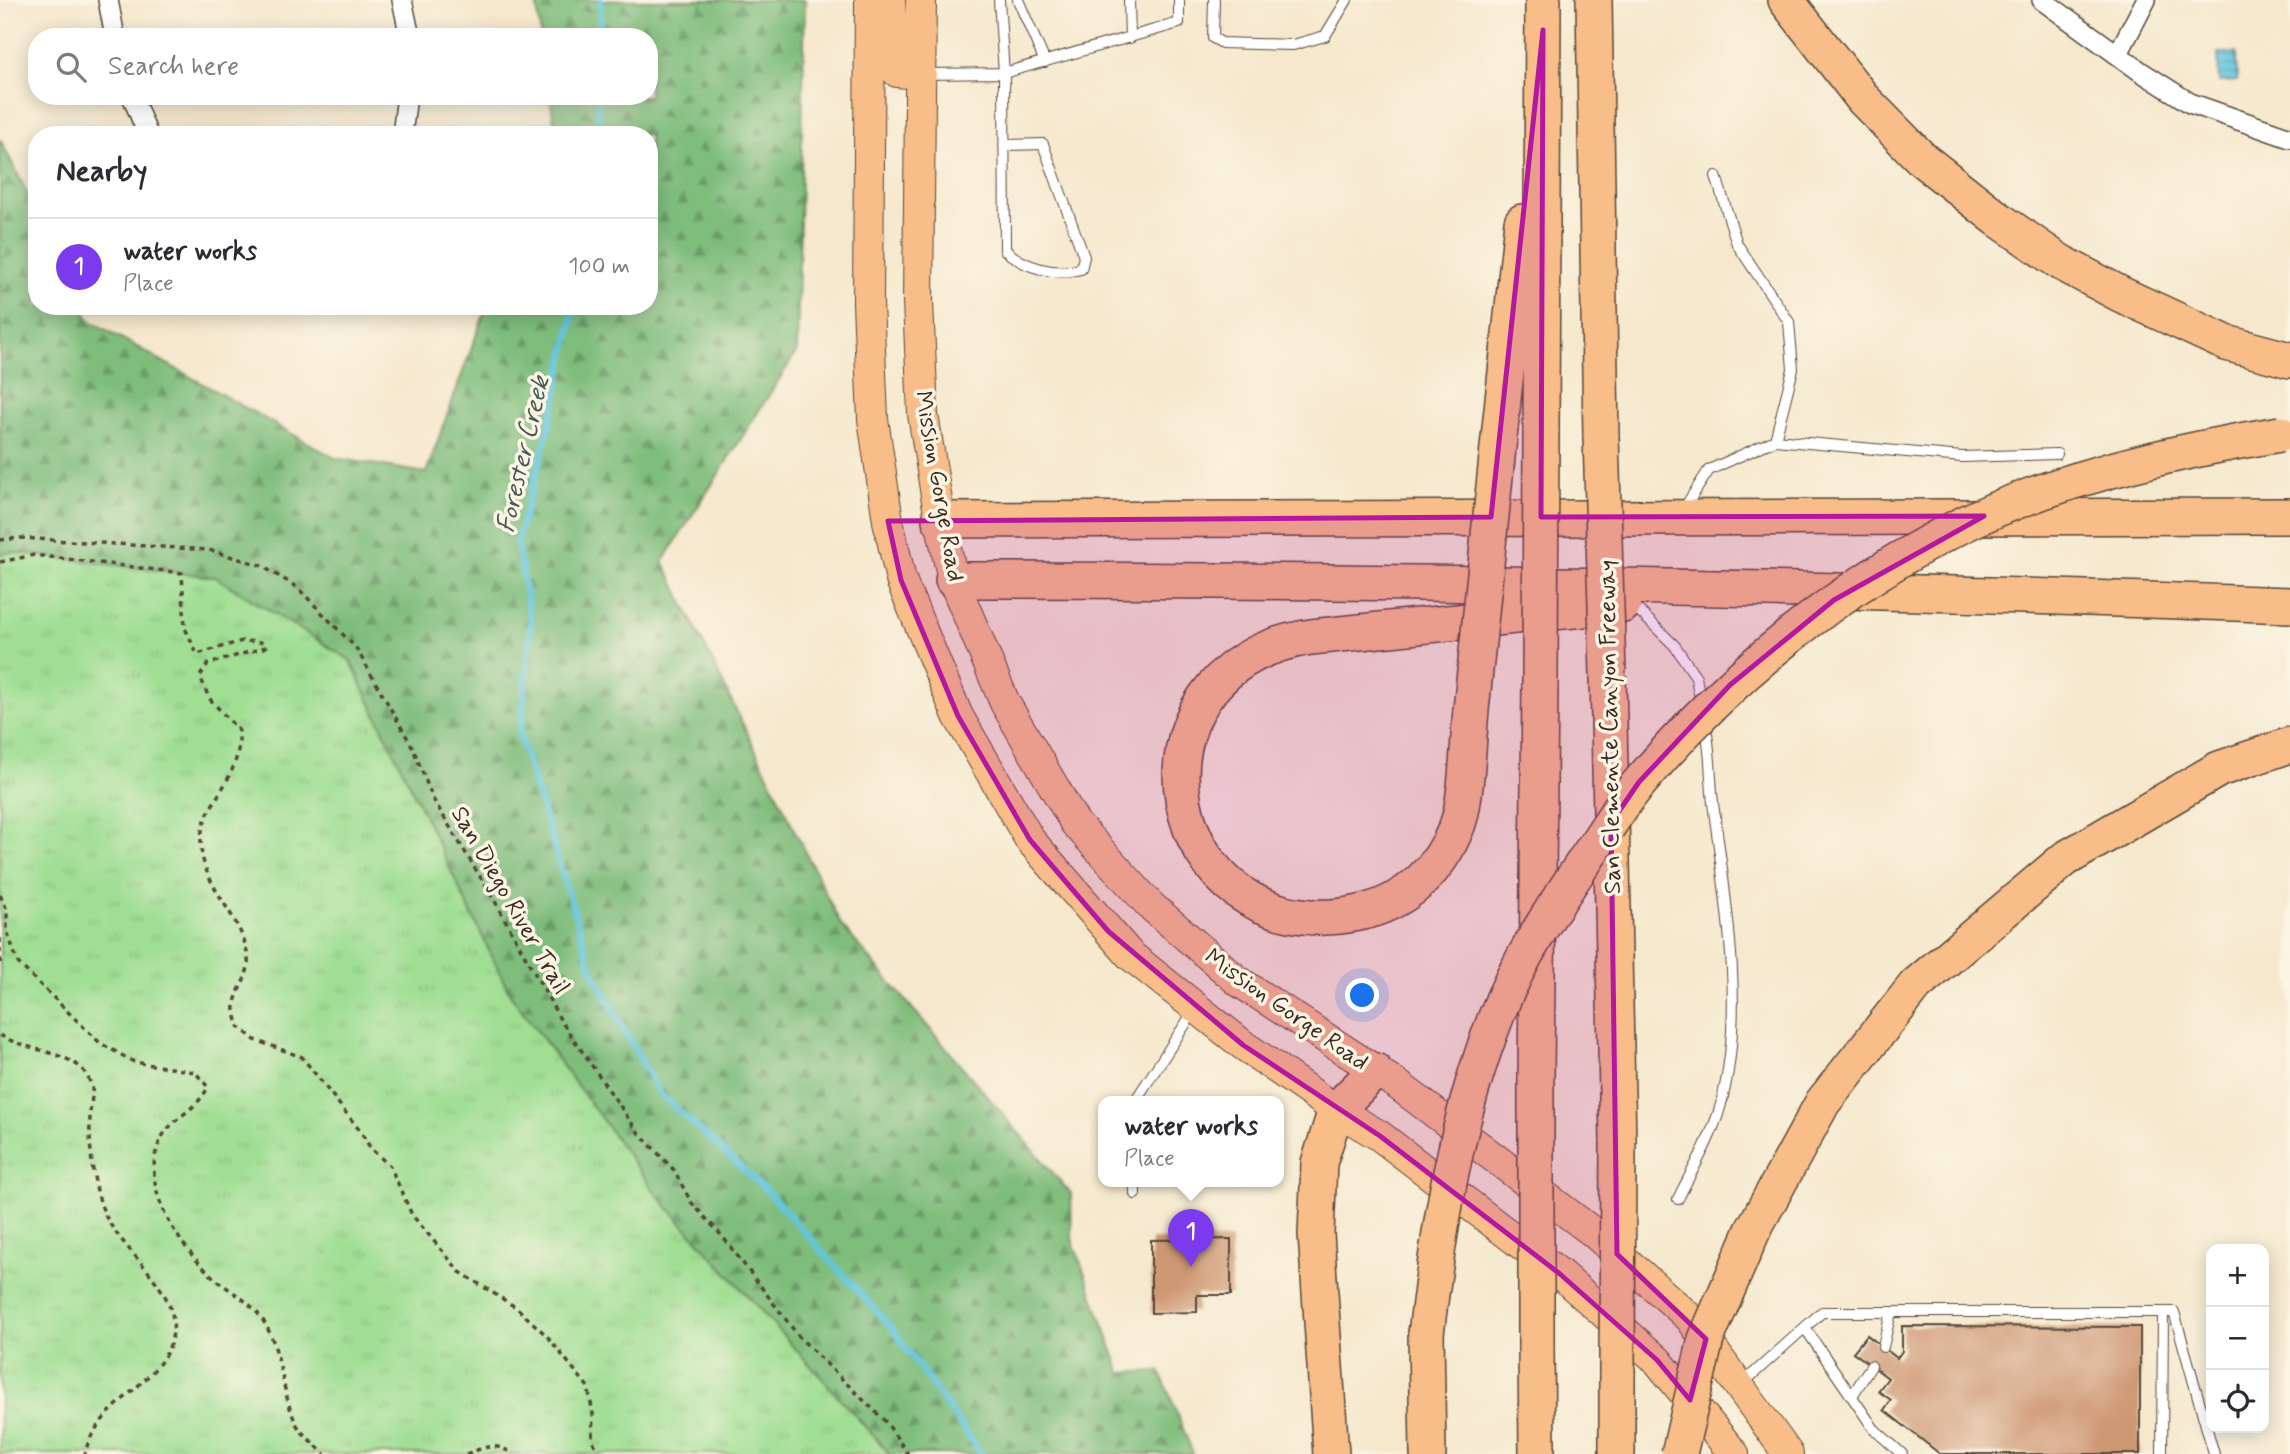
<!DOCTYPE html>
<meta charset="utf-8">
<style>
body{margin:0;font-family:Mynerve,sans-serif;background:#f2f2f3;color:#2b2b33}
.controls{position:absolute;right:21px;bottom:21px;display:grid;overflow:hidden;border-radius:14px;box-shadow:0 4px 18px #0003}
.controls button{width:63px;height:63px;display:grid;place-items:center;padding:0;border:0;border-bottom:2px solid #e1e1e2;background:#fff;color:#2b2b33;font:35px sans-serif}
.you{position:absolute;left:1363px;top:996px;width:24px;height:24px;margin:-18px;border:5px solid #fff;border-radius:50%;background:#1a73e8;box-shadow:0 0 0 10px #1a73e833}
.badge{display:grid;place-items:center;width:46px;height:46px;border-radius:50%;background:#7c3aed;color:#fff;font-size:23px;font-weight:700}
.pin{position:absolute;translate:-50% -58px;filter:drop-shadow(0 2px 4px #0008)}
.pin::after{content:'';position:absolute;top:37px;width:24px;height:21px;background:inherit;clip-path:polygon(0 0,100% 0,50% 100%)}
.popup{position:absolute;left:1098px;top:1096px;width:186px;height:91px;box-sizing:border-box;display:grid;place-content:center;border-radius:14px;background:#fff;filter:drop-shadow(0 2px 5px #0005);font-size:23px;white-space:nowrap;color:#7c7c81}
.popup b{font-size:26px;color:#2b2b33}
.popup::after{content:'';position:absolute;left:50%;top:100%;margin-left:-14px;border:14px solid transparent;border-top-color:#fff}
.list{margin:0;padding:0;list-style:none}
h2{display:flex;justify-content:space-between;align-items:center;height:91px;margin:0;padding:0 28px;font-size:30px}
h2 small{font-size:23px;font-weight:400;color:#7c7c81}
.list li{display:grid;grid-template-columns:46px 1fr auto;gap:21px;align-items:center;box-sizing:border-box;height:98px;padding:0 28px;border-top:2px solid #e1e1e2}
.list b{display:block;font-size:26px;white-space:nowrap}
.list p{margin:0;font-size:23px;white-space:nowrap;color:#7c7c81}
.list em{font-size:23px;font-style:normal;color:#7c7c81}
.icon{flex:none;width:38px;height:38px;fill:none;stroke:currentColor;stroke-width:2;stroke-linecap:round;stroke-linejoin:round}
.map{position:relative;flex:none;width:2290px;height:1454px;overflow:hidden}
.search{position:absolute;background:#fff;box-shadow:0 4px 18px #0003;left:28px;top:28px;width:630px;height:77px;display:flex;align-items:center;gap:18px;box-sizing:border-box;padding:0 24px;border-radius:28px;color:#7c7c81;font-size:26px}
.panel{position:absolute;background:#fff;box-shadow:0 4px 18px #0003;left:28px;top:126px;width:630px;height:189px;border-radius:28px}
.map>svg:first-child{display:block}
.grass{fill:url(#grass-tufts);stroke:#6d8458;stroke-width:2}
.forest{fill:url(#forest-firs);stroke:#5d744e;stroke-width:2}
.water{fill:url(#water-rules);stroke:#4e787f;stroke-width:2}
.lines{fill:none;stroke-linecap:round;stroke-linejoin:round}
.stream{stroke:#62c6e0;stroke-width:6}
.building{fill:#cf9874}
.lane-casing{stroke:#574638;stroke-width:12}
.street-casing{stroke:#574638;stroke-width:22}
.primary-casing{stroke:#574638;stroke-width:32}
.highway-casing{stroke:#574638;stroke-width:38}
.path{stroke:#574638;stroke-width:3.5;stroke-dasharray:5 5;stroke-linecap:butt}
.lane{stroke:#fff;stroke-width:10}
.street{stroke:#fff;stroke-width:19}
.primary{stroke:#f8bd89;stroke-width:30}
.highway{stroke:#f8bd89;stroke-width:35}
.highway-bridge-casing{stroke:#574638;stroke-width:38;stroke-linecap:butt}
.highway-bridge{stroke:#f8bd89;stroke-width:35}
.marked{fill:#b5179e;fill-opacity:0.2;stroke:#b5179e;stroke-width:5;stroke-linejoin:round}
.labels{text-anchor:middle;stroke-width:7;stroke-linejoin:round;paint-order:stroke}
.street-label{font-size:24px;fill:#3b2a1e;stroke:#fcf5e5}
.water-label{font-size:26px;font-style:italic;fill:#475958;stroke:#fcf5e5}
</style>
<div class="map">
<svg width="2290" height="1454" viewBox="0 0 2290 1454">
<defs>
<pattern id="grass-tufts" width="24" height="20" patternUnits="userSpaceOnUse" patternTransform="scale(1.75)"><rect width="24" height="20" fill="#9fde93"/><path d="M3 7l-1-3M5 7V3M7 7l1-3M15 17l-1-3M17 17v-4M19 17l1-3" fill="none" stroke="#8abf7e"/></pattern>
<pattern id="forest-firs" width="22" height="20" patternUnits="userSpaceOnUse" patternTransform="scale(1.75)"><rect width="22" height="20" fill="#7fbd7d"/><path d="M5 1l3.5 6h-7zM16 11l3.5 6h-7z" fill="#699a66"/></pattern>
<pattern id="water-rules" width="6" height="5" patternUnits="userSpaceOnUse" patternTransform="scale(1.75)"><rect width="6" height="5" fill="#62c6e0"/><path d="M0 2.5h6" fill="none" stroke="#52a1b5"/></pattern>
</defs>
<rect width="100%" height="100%" fill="#fcf5e5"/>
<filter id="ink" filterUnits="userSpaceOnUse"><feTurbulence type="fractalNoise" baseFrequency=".0143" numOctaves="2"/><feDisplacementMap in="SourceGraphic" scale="14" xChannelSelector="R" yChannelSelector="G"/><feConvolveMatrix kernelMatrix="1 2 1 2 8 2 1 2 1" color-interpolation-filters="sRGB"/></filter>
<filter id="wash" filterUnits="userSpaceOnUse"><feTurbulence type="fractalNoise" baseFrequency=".00686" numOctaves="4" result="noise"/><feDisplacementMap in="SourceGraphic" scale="28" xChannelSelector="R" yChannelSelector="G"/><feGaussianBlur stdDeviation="1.57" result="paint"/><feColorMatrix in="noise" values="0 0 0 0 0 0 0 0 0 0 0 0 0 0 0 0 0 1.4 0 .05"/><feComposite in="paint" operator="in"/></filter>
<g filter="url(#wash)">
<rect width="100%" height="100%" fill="#f5e8cd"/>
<path class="grass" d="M11,552L215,577L350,660L510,994L659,1197L890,1454H0V554Z"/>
<path class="forest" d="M536,0H805L797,351L663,561L841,925L1071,1194L1072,1239L1121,1373L1160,1371L1193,1454H890L659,1197L510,994L350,660L215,577L11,552L0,554V139L37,213V306H82L89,320L335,458L426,473L487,306H649V135H549L554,122L550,96H649V37H541Z"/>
<path class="water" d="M2236,53L2237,81L2219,82L2218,54Z"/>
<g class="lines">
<path class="stream" d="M600,37L601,0
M597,135L599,96
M575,306L548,432L517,541L531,623L520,737L593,973L659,1093L769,1193L891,1327L981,1454"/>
</g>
<g id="blocks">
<path class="building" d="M1231,1239V1295H1197V1312L1151,1313V1240Z
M1902,1326L2140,1327V1454H1940L1884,1410L1891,1400L1878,1391L1888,1378L1853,1352L1867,1335L1897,1358L1902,1351Z"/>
</g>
</g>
<g filter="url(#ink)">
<use href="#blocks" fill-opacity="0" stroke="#574638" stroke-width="2"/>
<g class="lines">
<g class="lane-casing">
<path id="lane" d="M999,0L1004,73L1179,23V0
M1018,0L1045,62
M1129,0L1130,38
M1214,0L1213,38L1222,43L1293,45L1325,36L1347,0
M925,74L1004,73C1004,132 1005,191 1005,250C1025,268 1055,276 1081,269L1084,257L1043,144L1004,145
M1716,176L1737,244L1789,322L1793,369L1775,440
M1683,510L1709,470L1775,440L1962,457L2057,454
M1632,604L1675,646L1696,677L1701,705
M1135,1101L1194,1011
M1135,1181V1194
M1678,1199C1694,1166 1715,1133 1723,1096C1745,1005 1725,895 1713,803C1710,776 1711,750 1705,723
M1805,1328L1874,1429L1902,1454
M1883,1347L1891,1312
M1743,1383L1822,1312H2174L2214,1454
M1852,1396L1871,1366
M2162,1454L2163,1312"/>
</g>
<g class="street-casing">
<path id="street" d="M108,0L115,37
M402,0L410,37
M2042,0L2140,71L2190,103L2290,138
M2118,54L2146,0
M132,96L148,135
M402,135L407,96"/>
</g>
<g class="primary-casing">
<path id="primary" d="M870,0L868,303L873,419L888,521L901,580L958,716L1030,840L1130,955L1243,1045L1336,1110L1380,1136L1560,1274L1657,1360L1734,1454
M890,0L894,68L897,72L921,74
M921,0L918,302L923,414L940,520L953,580L1005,703L1075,823L1151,906L1238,981L1398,1085L1594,1233L1690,1318L1788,1454"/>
</g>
<g class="highway-casing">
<path id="highway" d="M1594,0L1601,436
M1786,0L1864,100L1923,160L1998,219L2060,262L2120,294L2226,343L2290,360
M1500,428L1522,222
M1541,432L1543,0
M940,520L2290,516
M953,580C1399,580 1844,588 2290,605
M1608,674L1618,1142
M1471,710C1468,740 1467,801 1457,826C1440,870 1406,903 1359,913C1160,955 1106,667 1311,637L1623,605
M1536,1078L1540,685
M1753,1230L1823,1102L1916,985L2065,859L2219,769L2290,745
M1426,1334L1428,1454
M1536,1346L1537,1454
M1617,1373V1454
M1331,1454L1316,1234L1319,1163L1336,1110L1375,1071"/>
</g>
<path class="path" d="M0,540L21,538L209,550L260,565L297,587L356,648L412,746L433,799L496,903L561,1021L638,1132L674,1170L691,1202L723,1237L800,1338L886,1422L908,1454
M0,562L34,555L182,573L185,628L197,654L242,641L261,642L266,647L208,664L200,676L209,698L239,731C242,781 202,802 201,840C199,886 244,915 248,959C250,977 236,989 235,1005C234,1011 237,1020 238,1026L255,1040L302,1057L361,1132L371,1149L390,1166L412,1215L460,1272L517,1308L547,1336L588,1387L593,1414L592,1439L599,1454
M0,895L7,910V931L18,963L100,1043L134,1062L195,1072L208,1087C197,1111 170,1118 160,1141C139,1187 177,1242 209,1273C227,1291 250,1299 264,1322C282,1351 281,1392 296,1423C301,1434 316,1445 325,1454
M0,938V966
M0,1035C24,1050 65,1051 83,1070C86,1074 92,1084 92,1088C93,1097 90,1107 90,1115C89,1145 92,1181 103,1210C118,1249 179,1287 173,1332C168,1381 95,1403 85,1454
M466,1454C483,1448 497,1441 512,1454"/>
<use href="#lane" class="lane"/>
<use href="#street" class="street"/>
<use href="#primary" class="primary"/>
<use href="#highway" class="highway"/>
<g class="highway-bridge-casing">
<path id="highway-bridge" d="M1601,436L1608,674
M1540,685L1541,432
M1471,710L1500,428
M1536,1078V1346
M1426,1334C1439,1227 1456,1118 1496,1017C1520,955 1557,902 1594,847C1609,825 1623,801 1641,781C1729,676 1839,587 1962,525C2056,478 2177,451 2280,434
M1617,1373L1618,1142
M1679,1454L1706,1339L1753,1230"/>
</g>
<use href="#highway-bridge" class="highway-bridge"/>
</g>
</g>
<path class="marked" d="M1543,30L1541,517L1984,516L1834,600L1730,685L1639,782L1611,823L1617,1254L1706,1339L1690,1400L1657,1360L1560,1274L1380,1136L1243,1045L1108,931L1030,840L958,716L901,580L888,521L1491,517Z"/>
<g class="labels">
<g class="street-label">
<text transform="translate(940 486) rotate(80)" y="8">Mission Gorge Road</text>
<text transform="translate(1609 727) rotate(-91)" y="8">San Clemente Canyon Freeway</text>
<text transform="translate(511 900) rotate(60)" y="8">San Diego River Trail</text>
<text transform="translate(1287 1009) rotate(35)" y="8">Mission Gorge Road</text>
</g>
<g class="water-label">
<text transform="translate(522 454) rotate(-77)" y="9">Forester Creek</text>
</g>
</g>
</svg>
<div class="controls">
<button>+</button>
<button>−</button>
<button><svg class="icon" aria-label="locate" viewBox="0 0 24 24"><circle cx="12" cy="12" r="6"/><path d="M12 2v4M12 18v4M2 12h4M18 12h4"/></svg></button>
</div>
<div class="you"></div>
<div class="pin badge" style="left:1191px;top:1267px">1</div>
<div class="popup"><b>water works</b>Place</div>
<div class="search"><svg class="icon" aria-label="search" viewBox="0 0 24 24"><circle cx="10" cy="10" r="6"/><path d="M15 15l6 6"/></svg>Search here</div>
<section class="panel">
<h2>Nearby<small></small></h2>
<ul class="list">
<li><span class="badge">1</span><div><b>water works</b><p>Place</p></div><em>100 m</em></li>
</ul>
</section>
</div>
